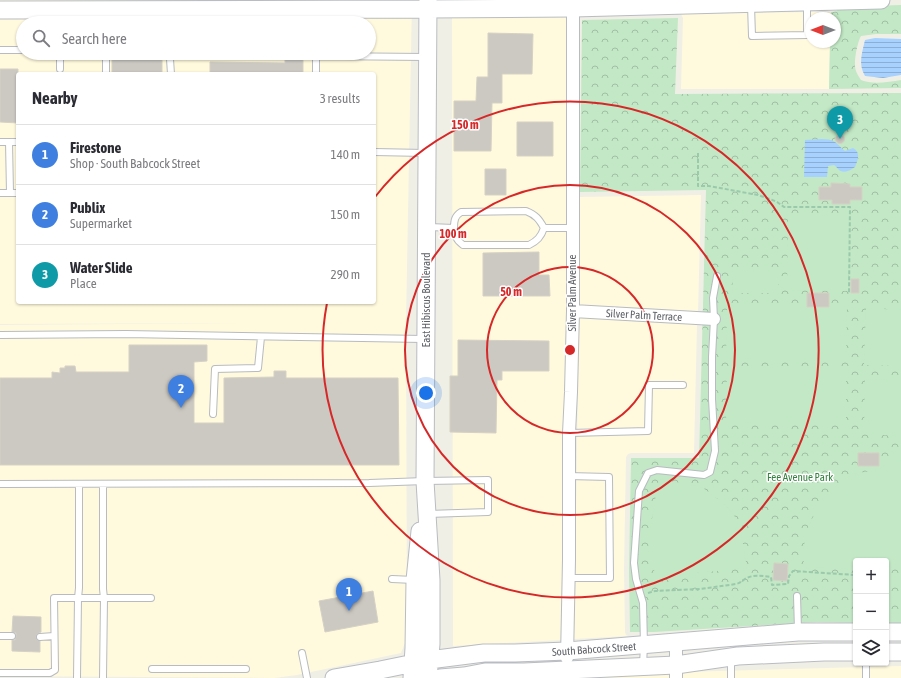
<!DOCTYPE html>
<meta charset="utf-8">
<style>
body{margin:0;font-family:"Asap Condensed",sans-serif;background:#f2f2f3;color:#2b2b33}
.controls{position:absolute;right:12px;bottom:12px;display:grid;overflow:hidden;border-radius:4px;box-shadow:0 1px 3px #0004}
.controls button{width:36px;height:36px;display:grid;place-items:center;padding:0;border:0;border-bottom:1px solid #e1e1e2;background:#fff;color:#2b2b33;font:20px sans-serif}
.compass{position:absolute;left:805px;top:12px;width:36px;height:36px;border-radius:50%;background:#fff;box-shadow:0 1px 3px #0004;rotate:270deg}
.you{position:absolute;left:426px;top:393px;width:14px;height:14px;margin:-10px;border:3px solid #fff;border-radius:50%;background:#1a73e8;box-shadow:0 0 0 6px #1a73e833}
.badge{display:grid;place-items:center;width:26px;height:26px;border-radius:50%;background:#b45309;color:#fff;font-size:13px;font-weight:700}
.pin{position:absolute;translate:-50% -33px;filter:drop-shadow(0 1px 2px #0008)}
.pin::after{content:'';position:absolute;top:21px;width:14px;height:12px;background:inherit;clip-path:polygon(0 0,100% 0,50% 100%)}
.list{margin:0;padding:0;list-style:none}
h2{display:flex;justify-content:space-between;align-items:center;height:52px;margin:0;padding:0 16px;font-size:17px}
h2 small{font-size:13px;font-weight:400;color:#7c7c81}
.list li{display:grid;grid-template-columns:26px 1fr auto;gap:12px;align-items:center;box-sizing:border-box;height:60px;padding:0 16px;border-top:1px solid #e1e1e2}
.list b{display:block;font-size:15px;white-space:nowrap}
.list p{margin:0;font-size:13px;white-space:nowrap;color:#7c7c81}
.list em{font-size:13px;font-style:normal;color:#7c7c81}
.icon{flex:none;width:22px;height:22px;fill:none;stroke:currentColor;stroke-width:2;stroke-linecap:round;stroke-linejoin:round}
.map{position:relative;flex:none;width:901px;height:678px;overflow:hidden}
.search{position:absolute;background:#fff;box-shadow:0 1px 3px #0004;left:16px;top:16px;width:360px;height:44px;display:flex;align-items:center;gap:10px;box-sizing:border-box;padding:0 14px;border-radius:22px;color:#7c7c81;font-size:15px}
.panel{position:absolute;background:#fff;box-shadow:0 1px 3px #0004;left:16px;top:72px;width:360px;height:232px;border-radius:4px}
.map>svg:first-child{display:block}
.commercial{fill:#fffadd;fill-rule:evenodd}
.park{fill:url(#park-crowns)}
.pitch{fill:#c2e8c5}
.water{fill:url(#water-rules)}
.building{fill:#ccc9c3;stroke:#d5d1c4}
.lines{fill:none;stroke-linecap:round;stroke-linejoin:round}
.lane-casing{stroke:#b8bbc0;stroke-width:8}
.street-casing{stroke:#b8bbc0;stroke-width:14}
.secondary-casing{stroke:#b9bcc2;stroke-width:19}
.path{stroke:#9bc9ac;stroke-width:2;stroke-dasharray:4 2;stroke-linecap:butt}
.lane{stroke:#fff;stroke-width:6}
.street{stroke:#fff;stroke-width:12}
.secondary{stroke:#fff;stroke-width:17}
.ring{fill:none;stroke:#d62828;stroke-width:2}
.labels{text-anchor:middle;stroke-width:3;stroke-linejoin:round;paint-order:stroke}
.street-label{font-size:11px;fill:#5e6167;stroke:#fff}
.park-label{font-size:11px;fill:#31823c;stroke:#fff}
.centre{fill:#d62828;stroke:#fff;stroke-width:2}
.ring-label{font-size:12px;text-anchor:middle;font-weight:bold;fill:#d62828;stroke:#fff;stroke-width:3;stroke-linejoin:round;paint-order:stroke}
</style>
<div class="map">
<svg width="901" height="678" viewBox="0 0 901 678">
<defs>
<pattern id="park-crowns" width="20" height="18" patternUnits="userSpaceOnUse"><rect width="20" height="18" fill="#c2e8c5"/><path d="M2 6a3 3 0 1 1 6 0M12 15a3 3 0 1 1 6 0" fill="none" stroke="#a1bfa4"/></pattern>
<pattern id="water-rules" width="6" height="5" patternUnits="userSpaceOnUse"><rect width="6" height="5" fill="#a7d2ff"/><path d="M0 2.5h6" fill="none" stroke="#8baed2"/></pattern>
</defs>
<rect width="100%" height="100%" fill="#f0efe6"/>
<path class="commercial" d="M0,0H412L406,321L407,638L401,653L297,675L274,678L0,676V325L244,323L0,324ZM23,23H369V53H23ZM18,74H374V302H18Z
M831,12V18H811V42H830L829,89H681L683,18L681,14L678,13Z
M567,13L566,311L561,640L453,646L452,15Z
M701,195L698,313L579,306V197Z
M579,317L697,324L694,453H631L628,454L626,457L624,570L625,632L626,635L628,636L574,639Z
M901,666V678H682V672Z
M669,673V678H562Z"/>
<path class="park" d="M901,5V34H876L861,36C857,43 853,64 856,71C857,74 859,77 861,80C873,85 888,82 901,80V88L829,89L830,42H835V18H831V12L837,11V7Z
M678,18L675,94L901,93V624H886V561H856V623L817,622L654,632H630L629,570L631,458H699L706,190L580,192L582,20Z"/>
<path class="pitch" d="M788,216H849L848,291L787,290Z
M732,267H778V293H733Z
M727,308H847L846,359L726,358Z
M866,308L901,310V366L864,365Z
M727,367L846,368V423L726,422Z
M865,379L901,380V436L864,434Z
M890,460L901,461V569H886V561H856V569L806,567L804,565C803,555 804,544 806,534C813,511 831,484 853,475C861,471 870,472 878,470C882,468 886,464 890,460Z
M659,479L697,486L703,488L726,505L735,517L741,532L747,568C727,570 707,572 686,574C679,575 672,578 665,577C659,575 652,570 649,564C645,554 656,494 659,479Z"/>
<path class="water" d="M875,38L901,39V75L883,78L865,76C858,64 862,53 865,40Z
M805,140C814,140 827,137 835,142C839,145 841,148 845,151L853,148C861,152 858,160 855,167C851,170 844,174 839,170C837,168 836,166 834,165L828,166L827,177H804Z"/>
<path class="building" d="M488,33L533,34L532,74H502V103H492L491,151H454V101H476L477,77H488Z
M112,53H162V74H112Z
M285,53H303V74H210V62L285,63Z
M0,69H18V123L0,122Z
M517,122H553V156H517Z
M835.5 139a4.5 4.5 0 1 1 9 0a4.5 4.5 0 1 1-9 0Z
M485,169H506V195H485Z
M831,183L850,184V187H862V200H850V204H832V200H819V187H831Z
M539,252V275H549L550,296H483V253Z
M851,279H859V293H851Z
M807,293H829V307H807Z
M458,340L549,341V371H502V380H497L496,433L450,432V376H458Z
M129,345H207V361L194,362V423H224V378L274,377V371H286V378H398L399,465H0V378H52V372L60,373V368H65V366H75L76,372H129Z
M858,453H879V466H858Z
M774,563L788,564L787,581L773,580Z
M373,591L378,622L325,632L319,601Z
M13,616L41,617V632L37,634L36,637L37,640L40,641V652L12,651V640H15L16,636V633L12,632Z"/>
<g class="lines">
<g class="lane-casing">
<path id="lane" d="M751,5L752,36L807,35V4
M105,11L106,23
M60,12V23
M156,23L157,11
M0,50H23
M60,53V69
M106,53V74
M168,53L170,59L171,74
M316,74V56L426,57
M0,142H9L10,193
M9,142H18
M374,152L425,153
M0,193H18
M429,227L454,228C454,220 455,216 461,212L526,211C536,215 539,219 544,228H573
M454,228C455,236 456,240 463,245H529C537,241 541,237 544,228
M0,335L126,334L424,339
M213,414L215,369L258,368L261,337
M569,433L648,431L649,385H683
M568,476L609,477L610,578H568
M0,484L369,483L425,481L488,480V512L428,514
M103,484V589L104,598L103,678
M392,579L414,580
M797,596L798,630
M0,636H12
M40,637L54,636
M302,653L307,678
M731,658V678
M866,663V678
M643,665L644,645L643,603L636,579L634,563L639,491L648,473L657,470L704,475L710,472L715,451L712,399V357L714,319L713,298L717,276
M152,669H246
M0,673H50L55,670L54,598H151
M77,678L78,598L79,588V484"/>
</g>
<g class="street-casing">
<path id="street" d="M573,311L714,319
M567,658L569,560V433L571,392L573,311V1
M676,678V642"/>
</g>
<g class="secondary-casing">
<path id="secondary" d="M428,0L425,481L431,580V644L428,678
M0,10L427,9L573,8L881,0
M886,632H901
M886,652H901
M334,678L380,670L429,660L484,653H515L567,651L798,632H856
M412,678L414,648L415,580L420,531
M440,678L464,676L485,672H524L676,665L738,656L824,652H856"/>
</g>
<path class="path" d="M698,153V186H709L758,195L770,199L777,202L784,207H850L849,293
M648,593L655,591L700,589L736,584C740,583 742,581 745,579C753,574 762,576 771,577L772,585L788,584L789,576L793,571L856,575"/>
<use href="#lane" class="lane"/>
<use href="#street" class="street"/>
<use href="#secondary" class="secondary"/>
</g>
<g class="ring">
<circle cx="570" cy="350" r="83"/>
<circle cx="570" cy="350" r="165"/>
<path d="M375 197A248 248 0 1 1 327 303"/>
</g>
<g class="labels">
<g class="street-label">
<text transform="translate(572 293) rotate(-90)" y="4">Silver Palm Avenue</text>
<text transform="translate(426 300) rotate(-90)" y="4">East Hibiscus Boulevard</text>
<text transform="translate(644 315) rotate(3)" y="4">Silver Palm Terrace</text>
<text transform="translate(594 649) rotate(-4)" y="4">South Babcock Street</text>
</g>
<g class="park-label">
<text x="800" y="481">Fee Avenue Park</text>
</g>
</g>
<circle cx="570" cy="350" r="6" class="centre"/>
<g class="ring-label">
<text x="465" y="129">150 m</text>
<text x="453" y="238">100 m</text>
<text x="511" y="296">50 m</text>
</g>
</svg>
<div class="controls">
<button>+</button>
<button>−</button>
<button><svg class="icon" aria-label="layers" viewBox="0 0 24 24"><path d="M12 4l9 5-9 5-9-5zM3 14l9 5 9-5"/></svg></button>
</div>
<svg class="compass" viewBox="-18 -18 36 36"><path d="M0-13l5 13h-10z" fill="#e53935"/><path d="M0 13l5-13h-10z" fill="#7c7c81"/></svg>
<div class="you"></div>
<div class="pin badge" style="left:349px;top:611px;background:#3f7fe0">1</div>
<div class="pin badge" style="left:181px;top:408px;background:#3f7fe0">2</div>
<div class="pin badge" style="left:840px;top:139px;background:#0f9aa8">3</div>
<div class="search"><svg class="icon" aria-label="search" viewBox="0 0 24 24"><circle cx="10" cy="10" r="6"/><path d="M15 15l6 6"/></svg>Search here</div>
<section class="panel">
<h2>Nearby<small>3 results</small></h2>
<ul class="list">
<li><span class="badge" style="background:#3f7fe0">1</span><div><b>Firestone</b><p>Shop · South Babcock Street</p></div><em>140 m</em></li>
<li><span class="badge" style="background:#3f7fe0">2</span><div><b>Publix</b><p>Supermarket</p></div><em>150 m</em></li>
<li><span class="badge" style="background:#0f9aa8">3</span><div><b>Water Slide</b><p>Place</p></div><em>290 m</em></li>
</ul>
</section>
</div>
